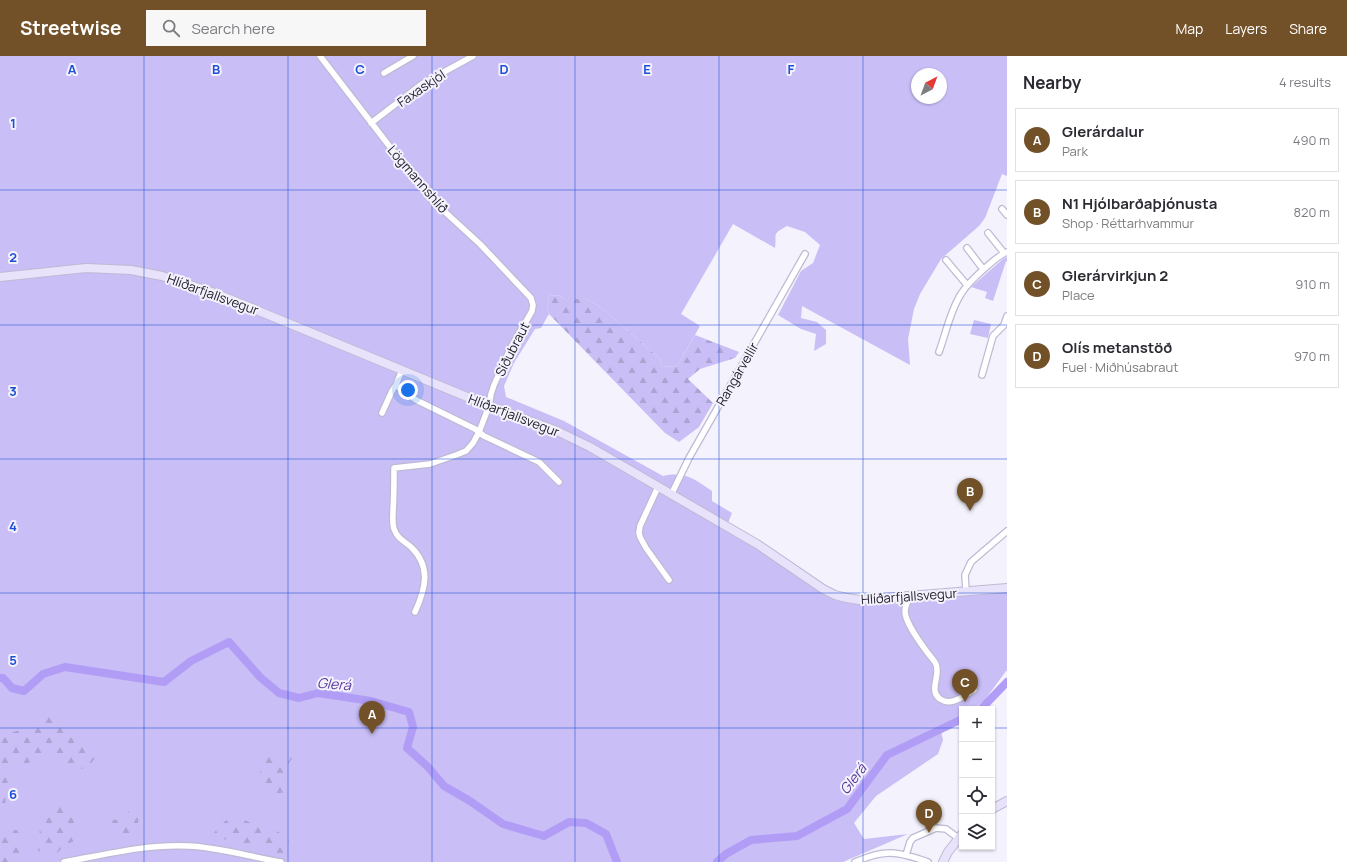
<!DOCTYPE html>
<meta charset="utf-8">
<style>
body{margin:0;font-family:Manrope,sans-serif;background:#f7f7f7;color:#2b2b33}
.controls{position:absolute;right:12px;bottom:12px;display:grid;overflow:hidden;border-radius:0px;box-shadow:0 1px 3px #0004}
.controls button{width:36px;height:36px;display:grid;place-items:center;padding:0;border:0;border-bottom:1px solid #e1e1e2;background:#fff;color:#2b2b33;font:20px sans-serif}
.compass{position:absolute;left:911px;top:12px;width:36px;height:36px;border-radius:50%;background:#fff;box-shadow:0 1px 3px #0004;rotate:41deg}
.you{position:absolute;left:408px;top:334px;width:14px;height:14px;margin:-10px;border:3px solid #fff;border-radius:50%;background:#1a73e8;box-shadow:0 0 0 6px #1a73e833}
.badge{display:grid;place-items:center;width:26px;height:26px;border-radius:50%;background:#725028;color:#fff;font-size:13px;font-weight:700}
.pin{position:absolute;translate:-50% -33px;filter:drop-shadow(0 1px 2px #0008)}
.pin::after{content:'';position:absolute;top:21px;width:14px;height:12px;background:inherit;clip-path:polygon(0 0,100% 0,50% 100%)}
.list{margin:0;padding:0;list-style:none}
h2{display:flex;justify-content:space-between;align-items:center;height:52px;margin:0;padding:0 16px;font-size:17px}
h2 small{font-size:13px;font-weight:400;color:#7c7c81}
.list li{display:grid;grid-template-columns:26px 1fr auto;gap:12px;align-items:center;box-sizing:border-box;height:64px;margin:0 8px 8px;padding:0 8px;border:1px solid #e1e1e2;border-radius:0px}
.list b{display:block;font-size:15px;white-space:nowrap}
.list p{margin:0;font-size:13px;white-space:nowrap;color:#7c7c81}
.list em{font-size:13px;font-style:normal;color:#7c7c81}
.icon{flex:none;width:22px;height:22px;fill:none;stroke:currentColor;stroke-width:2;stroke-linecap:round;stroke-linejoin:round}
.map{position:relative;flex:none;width:1007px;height:806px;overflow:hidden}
header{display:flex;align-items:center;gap:24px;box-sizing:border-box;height:56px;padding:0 20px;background:#725028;color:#fff}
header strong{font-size:19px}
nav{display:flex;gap:22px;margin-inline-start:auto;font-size:14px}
.search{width:280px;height:36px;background:#f7f7f7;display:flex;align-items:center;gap:10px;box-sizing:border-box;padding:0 14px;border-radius:0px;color:#7c7c81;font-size:15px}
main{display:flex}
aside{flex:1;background:#fff}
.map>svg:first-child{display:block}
.green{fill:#c9bef5;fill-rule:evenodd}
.forest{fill:url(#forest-firs)}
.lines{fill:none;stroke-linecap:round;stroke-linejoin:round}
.river{stroke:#b29df6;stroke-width:8}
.street-casing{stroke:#bfbad4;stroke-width:8}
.secondary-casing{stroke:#bfbad4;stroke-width:10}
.street{stroke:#fff;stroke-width:5.5}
.secondary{stroke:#e8e3fa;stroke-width:8}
.grid{fill:none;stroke:#1d4ed8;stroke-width:1;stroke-opacity:0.55}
.labels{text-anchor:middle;stroke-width:4;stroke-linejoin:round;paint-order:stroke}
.street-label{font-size:13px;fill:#23212b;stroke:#f4f2fd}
.water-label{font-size:14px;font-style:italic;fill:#58379c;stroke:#f4f2fd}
.grid-label{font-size:13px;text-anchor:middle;font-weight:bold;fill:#1d4ed8;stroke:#f4f2fd;stroke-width:4;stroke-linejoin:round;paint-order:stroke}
</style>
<header>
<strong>Streetwise</strong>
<div class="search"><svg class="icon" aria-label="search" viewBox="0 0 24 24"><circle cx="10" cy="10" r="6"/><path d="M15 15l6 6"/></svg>Search here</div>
<nav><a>Map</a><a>Layers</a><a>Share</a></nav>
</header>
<main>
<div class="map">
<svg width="1007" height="806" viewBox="0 0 1007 806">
<defs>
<pattern id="forest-firs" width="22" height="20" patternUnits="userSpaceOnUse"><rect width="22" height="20" fill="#c9bef5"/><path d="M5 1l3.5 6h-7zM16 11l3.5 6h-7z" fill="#aca3d2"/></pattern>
</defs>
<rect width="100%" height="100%" fill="#f4f2fd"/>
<path class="green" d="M0,0H1007V120L1002,118L985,162L979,170L941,203L920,238L914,253L908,283L910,309L802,250L801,262L817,266L826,274V288L814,295L816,278L801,273L778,259L801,215L813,207L820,189L805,176L787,170C771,179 777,177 775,192L733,168L681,258L700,270L677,310L663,311L659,302L602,252L586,243H565L558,239L549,240L547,252L549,258L541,272L535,273L514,307L504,330L506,341L564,365L663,420C686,415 694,423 712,435V445L732,457L726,472L836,542L869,547L1007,535V615H1006L984,645L973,653H962V660L940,671L943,684L938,698L876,740L854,767L864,783L908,778L843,806H0ZM917,18H941V42H917Z
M1007,201V206L1006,205L993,245L985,242L987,236L971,231L1003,203Z
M974,264L991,268L988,282L970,278Z"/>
<path class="forest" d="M558,239L565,243H586L602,252L659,302L663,311L677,310L695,279L739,296L735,302L700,313L688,323L713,347L699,371L679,386L665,377L549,258L547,252L549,240Z
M46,660H60L68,665V678L100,696L87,712L66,715L54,696L39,703L14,712L6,730L5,756L0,764V679L34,671Z
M289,691L296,696L284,715L288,723L287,736L272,738L260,718L261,699L280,702Z
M57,747L74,760L76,784L65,789L57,797L38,795L40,771L48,750Z
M134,751L140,757L134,786L120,790L119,775L109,768L112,764L121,763Z
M234,758L267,776L276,774L289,784L286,799L212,780L218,771Z
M0,774H17L24,789L18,803L12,806H0Z"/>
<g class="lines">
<path class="river" d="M0,622H3L12,632L24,635L43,618L65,611L164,626L191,605L229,586L260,621L279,637L299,642L318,637L371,645L409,656L413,671L407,692L428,711L444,730L470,745L503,768L544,780L569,766L586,767L606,778L617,806
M981,653L1007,626
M717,806L726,798L751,784L797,780L847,753L887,699L962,663"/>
<g class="street-casing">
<path id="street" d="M320,0L417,126L433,145L480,188L531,242L533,249L532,255L510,293L494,329L491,338L489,350L479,376L484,380L539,406L559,426
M384,17L413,0
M371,67L422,28L473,0
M1002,153L1007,159
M988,177L1004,197
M967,192L983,213
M946,204L967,229
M939,296C946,277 950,255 961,238C967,228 976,220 984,213C991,207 999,199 1007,196
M982,319L993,280L1004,269L1007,260
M396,329L416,344L475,373L479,376L473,387L466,395L456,399L430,408L394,412C394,426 394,441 393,455C393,461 392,467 394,473C397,482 404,485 411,491C432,511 425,534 415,556
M382,357L392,335L396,329L402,314
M658,431L640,470L639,477L640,481L646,492L669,524
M671,439L689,402L805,198
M966,535L965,519L971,506L1007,475
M910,540C908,545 905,550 905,555C905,567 920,586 927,596C930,600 934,604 936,608C941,620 928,634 940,643C952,651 964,639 974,634
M906,799L910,786L913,782L936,772L946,773L958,782
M64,806C104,799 146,788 188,790C219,791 250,801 281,806
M855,806C885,793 897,795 928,806"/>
</g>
<g class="secondary-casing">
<path id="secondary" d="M0,221L86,212L131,214L162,220L215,237L266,258L489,350L557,375L590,391L757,488L823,533L835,539L847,542L859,544L1007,532
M992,753L1007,745
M943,806L948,796L962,778"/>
</g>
<use href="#street" class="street"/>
<use href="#secondary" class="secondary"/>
</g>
<path class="grid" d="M144,0V806M288,0V806M432,0V806M575,0V806M719,0V806M863,0V806M0,134H1007M0,269H1007M0,403H1007M0,537H1007M0,672H962M992,672H1007"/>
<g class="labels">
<g class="street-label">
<text transform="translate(421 32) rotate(-34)" y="5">Faxaskjól</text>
<text transform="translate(418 123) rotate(49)" y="5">Lögmannshlíð</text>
<text transform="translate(213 238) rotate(20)" y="5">Hlíðarfjallsvegur</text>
<text transform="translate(512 293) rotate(-63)" y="5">Síðubraut</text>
<text transform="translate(737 318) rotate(-60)" y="5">Rangárvellir</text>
<text transform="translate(514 359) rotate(21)" y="5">Hlíðarfjallsvegur</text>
<text transform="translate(909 540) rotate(-4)" y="5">Hlíðarfjallsvegur</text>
</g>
<g class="water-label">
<text transform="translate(334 628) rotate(4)" y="5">Glerá</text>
<text transform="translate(853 723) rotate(-53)" y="5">Glerá</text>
</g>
</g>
<g class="grid-label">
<text x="72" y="18">A</text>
<text x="216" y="18">B</text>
<text x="360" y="18">C</text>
<text x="504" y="18">D</text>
<text x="647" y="18">E</text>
<text x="791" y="18">F</text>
<text x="13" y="72">1</text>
<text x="13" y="206">2</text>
<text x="13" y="340">3</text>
<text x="13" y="475">4</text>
<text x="13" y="609">5</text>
<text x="13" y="743">6</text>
</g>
</svg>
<div class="controls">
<button>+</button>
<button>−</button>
<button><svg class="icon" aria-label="locate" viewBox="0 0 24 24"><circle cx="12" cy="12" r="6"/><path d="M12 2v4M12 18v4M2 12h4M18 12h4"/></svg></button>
<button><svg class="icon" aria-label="layers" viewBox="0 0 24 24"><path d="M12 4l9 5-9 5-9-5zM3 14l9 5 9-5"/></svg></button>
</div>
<svg class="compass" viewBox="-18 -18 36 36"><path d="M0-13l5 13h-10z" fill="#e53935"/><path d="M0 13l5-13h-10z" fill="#7c7c81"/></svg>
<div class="you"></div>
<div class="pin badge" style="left:372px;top:678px">A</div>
<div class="pin badge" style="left:970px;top:455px">B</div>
<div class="pin badge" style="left:965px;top:646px">C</div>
<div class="pin badge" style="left:929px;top:777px">D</div>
</div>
<aside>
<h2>Nearby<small>4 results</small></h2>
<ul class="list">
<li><span class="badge">A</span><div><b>Glerárdalur</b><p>Park</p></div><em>490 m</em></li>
<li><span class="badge">B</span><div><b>N1 Hjólbarðaþjónusta</b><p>Shop · Réttarhvammur</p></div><em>820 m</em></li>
<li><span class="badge">C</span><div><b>Glerárvirkjun 2</b><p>Place</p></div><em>910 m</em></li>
<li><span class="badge">D</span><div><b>Olís metanstöð</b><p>Fuel · Miðhúsabraut</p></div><em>970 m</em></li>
</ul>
</aside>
</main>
